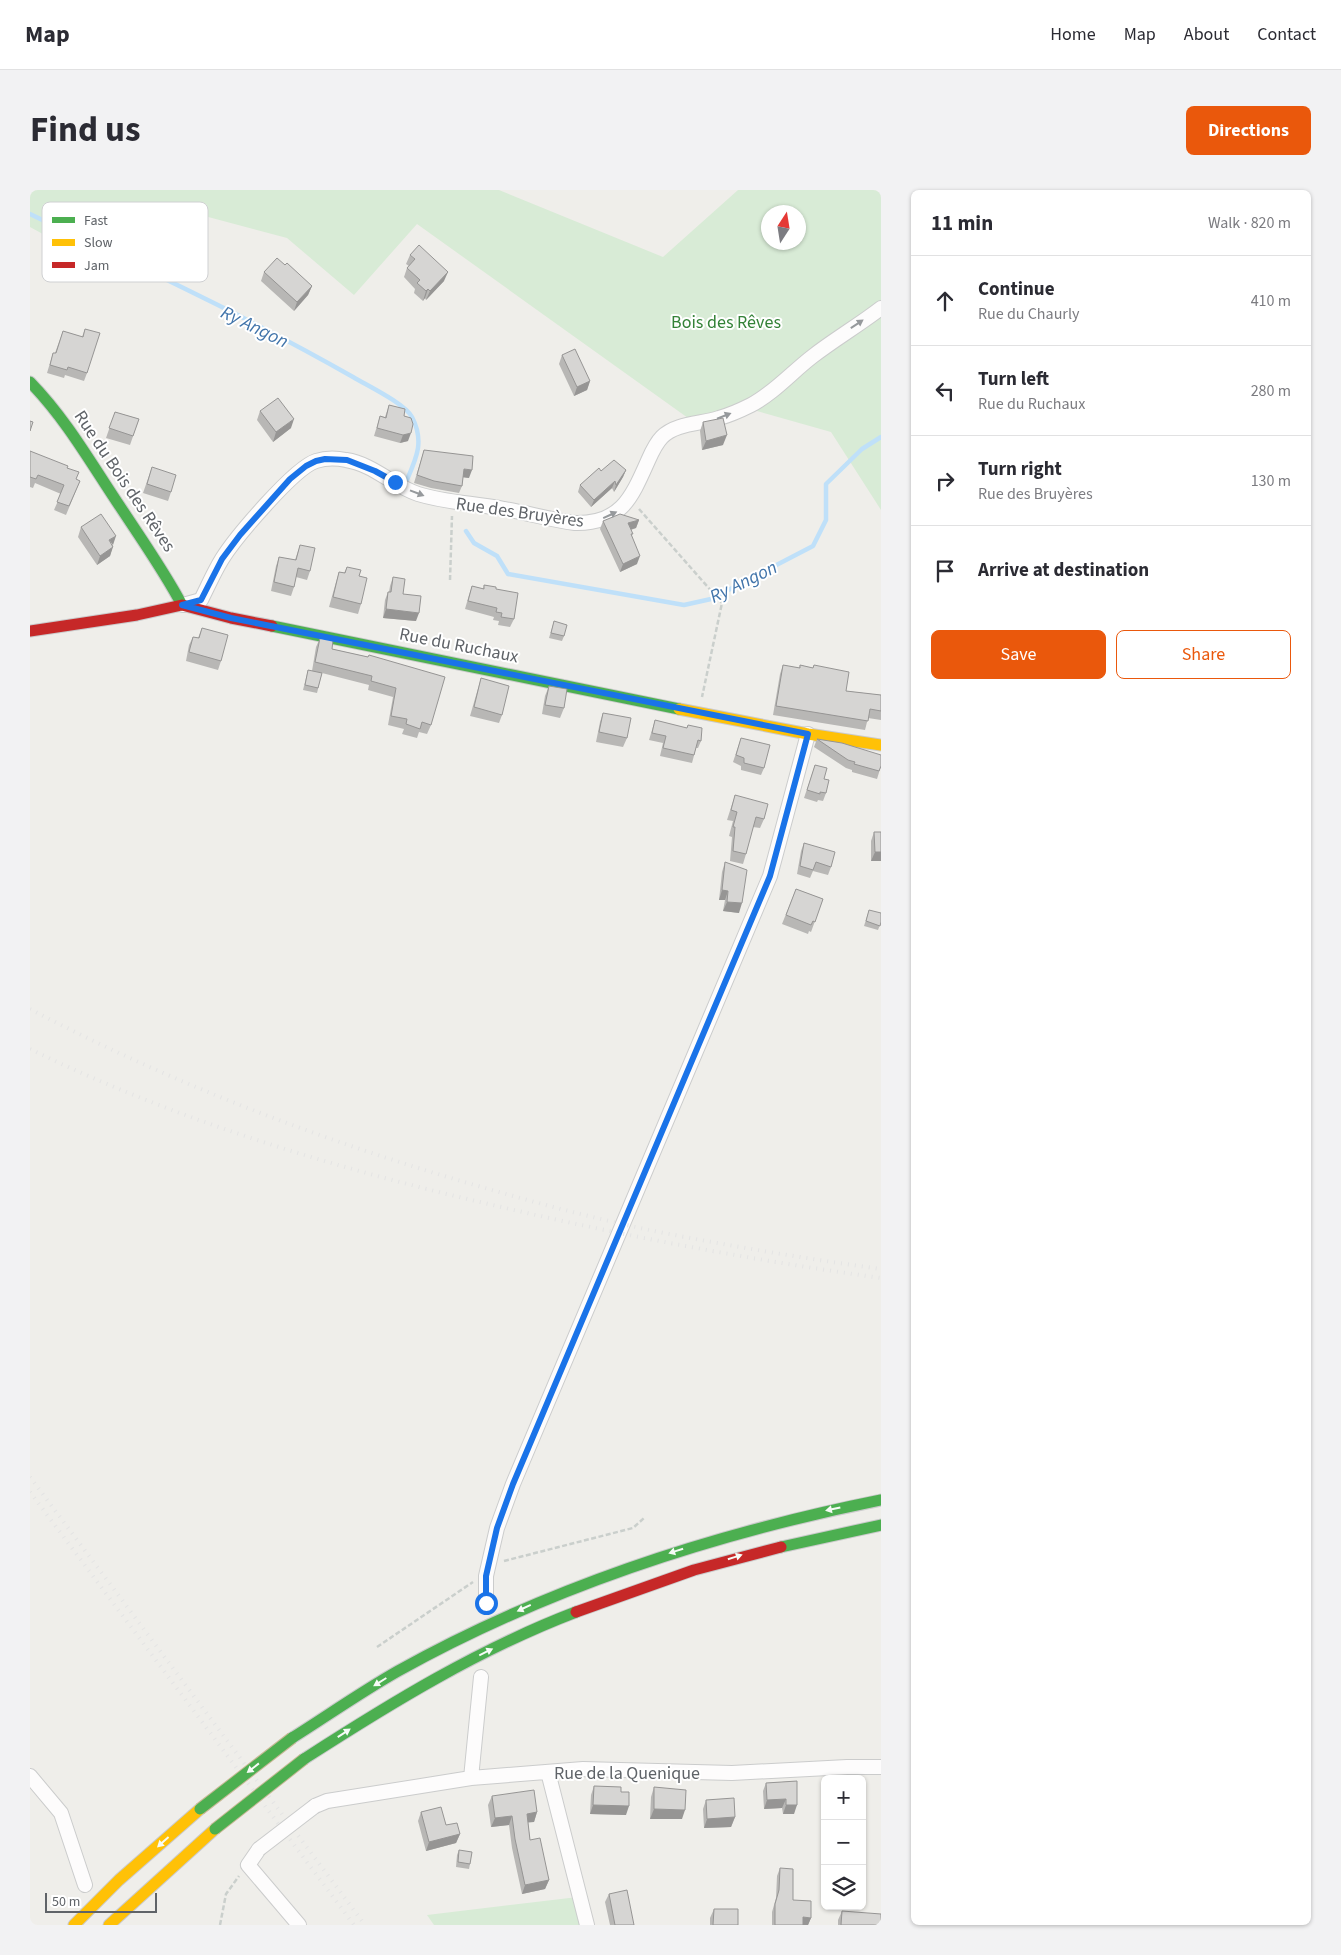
<!DOCTYPE html>
<meta charset="utf-8">
<style>
body{margin:0;font-family:"Source Sans 3",sans-serif;background:#f2f2f3;color:#2b2b33}
.controls{position:absolute;right:15px;bottom:15px;display:grid;overflow:hidden;border-radius:8px;box-shadow:0 1px 4px #0004}
.controls button{width:45px;height:45px;display:grid;place-items:center;padding:0;border:0;border-bottom:1px solid #e1e1e2;background:#fff;color:#2b2b33;font:25px sans-serif}
.compass{position:absolute;left:731px;top:15px;width:45px;height:45px;border-radius:50%;background:#fff;box-shadow:0 1px 4px #0004;rotate:12deg}
.scale{position:absolute;left:15px;bottom:12px;width:112px;box-sizing:border-box;padding-left:5px;border:2px solid #5f6368;border-top:0;font-size:14px;line-height:18px;white-space:nowrap;color:#5f6368;-webkit-text-stroke:4px #fff;paint-order:stroke}
.stop{position:absolute;width:15px;height:15px;margin:-11px;border:4px solid #1a73e8;border-radius:50%;background:#fff}
.stop.end{background:#1a73e8;border-color:#fff;box-shadow:0 1px 5px #0008}
.list{margin:0;padding:0;list-style:none}
h2{display:flex;justify-content:space-between;align-items:center;height:65px;margin:0;padding:0 20px;font-size:21px}
h2 small{font-size:16px;font-weight:400;color:#7c7c81}
.list li{display:grid;grid-template-columns:32px 1fr auto;gap:15px;align-items:center;box-sizing:border-box;height:90px;padding:0 20px;border-top:1px solid #e1e1e2}
.list b{display:block;font-size:19px;white-space:nowrap}
.list p{margin:0;font-size:16px;white-space:nowrap;color:#7c7c81}
.list em{font-size:16px;font-style:normal;color:#7c7c81}
.actions{display:flex;gap:10px;padding:15px 20px}
.actions a{flex:1;padding:11px 0;border:1px solid #ea580c;border-radius:8px;text-align:center;font-size:18px;color:#ea580c}
.actions .main{background:#ea580c;color:#fff}
.icon{flex:none;width:28px;height:28px;fill:none;stroke:currentColor;stroke-width:2;stroke-linecap:round;stroke-linejoin:round}
.map{position:relative;flex:none;width:851px;height:1735px;overflow:hidden;border-radius:8px}
header{display:flex;align-items:center;gap:30px;box-sizing:border-box;height:70px;padding:0 25px;background:#fff;border-bottom:1px solid #e1e1e2}
header strong{font-size:24px}
nav{display:flex;gap:28px;margin-inline-start:auto;font-size:18px}
.intro{display:flex;align-items:center;justify-content:space-between;box-sizing:border-box;height:120px;padding:0 30px}
h1{margin:0;font-size:35px}
.button{padding:12px 22px;border-radius:8px;background:#ea580c;color:#fff;font-size:18px;font-weight:700}
main{display:flex;gap:30px;padding:0 30px}
aside{flex:1;background:#fff;border-radius:8px;box-shadow:0 1px 4px #0004}
.map>svg:first-child{display:block}
.green{fill:#d8ebd6;fill-rule:evenodd}
.lines{fill:none;stroke-linecap:round;stroke-linejoin:round}
.stream{stroke:#bfe0f9;stroke-width:4.5}
.street-casing{stroke:#cbcccc;stroke-width:16}
.fast-casing{stroke:#cacacb;stroke-width:13}
.slow-casing{stroke:#cacacb;stroke-width:13}
.jam-casing{stroke:#cacacb;stroke-width:13}
.path{stroke:#cacfcc;stroke-width:2.5;stroke-dasharray:5 2.5;stroke-linecap:butt}
.street{stroke:#fdfcfc;stroke-width:14}
.fast{stroke:#4caf50;stroke-width:11}
.slow{stroke:#ffc107;stroke-width:11}
.jam{stroke:#c62828;stroke-width:11}
.rail{stroke:#e4e4e4;stroke-width:4;stroke-dasharray:1 6;stroke-linecap:butt}
.street-bridge-casing{stroke:#cbcccc;stroke-width:16;stroke-linecap:butt}
.fast-bridge-casing{stroke:#c8b996;stroke-width:13;stroke-linecap:butt}
.street-bridge{stroke:#fdfcfc;stroke-width:14}
.fast-bridge{stroke:#4caf50;stroke-width:11}
.wall{fill:#b8b7b5}
.shaded-wall{fill:#969594}
.building{fill:#d6d5d3;stroke:#969594}
.oneway{fill:#96999c}
.oneway2{fill:#f6fbf6}
.route{stroke:#1a73e8;stroke-width:6}
.labels{text-anchor:middle;stroke-width:4;stroke-linejoin:round;paint-order:stroke}
.park-label{font-size:18px;fill:#348238;stroke:#fff}
.street-label{font-size:18px;fill:#5f6368;stroke:#fff}
.water-label{font-size:19px;font-style:italic;fill:#4174aa;stroke:#fff}
.key{fill:#fff;stroke:#cfd0d2;stroke-width:1}
.key-label{font-size:14px;fill:#5f6368}
</style>
<header>
<strong>Map</strong>
<nav><a>Home</a><a>Map</a><a>About</a><a>Contact</a></nav>
</header>
<div class="intro"><h1>Find us</h1><a class="button">Directions</a></div>
<main>
<div class="map">
<svg width="851" height="1735" viewBox="0 0 851 1735">
<rect width="100%" height="100%" fill="#efeeea"/>
<path class="green" d="M0,0H469L633,67L708,0H851V320L801,242L720,219L658,228L387,34L324,105L257,48L167,24L88,85L0,37ZM738,22H768V52H738Z
M548,1707L554,1735H404L397,1725Z"/>
<g class="lines">
<path class="stream" d="M0,24C108,76 218,127 323,187C338,196 374,213 382,227C395,252 386,269 376,292
M436,341L444,353L467,366L478,384L654,415L681,409L783,356L796,330V294L832,259L851,247"/>
<g class="street-casing">
<path id="street" d="M153,415L171,410C178,396 184,382 192,369C205,348 264,278 286,271C295,268 307,268 316,270C343,274 363,296 388,304C417,313 445,313 474,319C498,323 521,330 545,333C590,334 601,309 617,273C621,264 625,254 632,247C646,233 671,234 689,228C700,225 711,220 721,215C744,203 762,182 783,166C805,149 829,135 851,118
M456,1413V1386L467,1338L483,1294L740,686L778,544
M518,1582L557,1735
M0,1586L31,1623L55,1695
M441,1588L451,1487
M285,1616L297,1611L441,1588L553,1579L702,1583L817,1577H851
M229,1659L218,1675L269,1735"/>
</g>
<g class="fast-casing">
<path id="fast" d="M0,192C37,230 62,275 91,318C112,350 134,381 152,415
M242,436L649,519
M751,1357L851,1335
M262,1548C297,1526 331,1502 368,1481C519,1397 682,1344 851,1310
M274,1569C361,1513 449,1459 546,1422"/>
</g>
<g class="slow-casing">
<path id="slow" d="M649,519L778,544L851,555
M44,1735L89,1690L170,1619
M79,1735L185,1639"/>
</g>
<g class="jam-casing">
<path id="jam" d="M0,441L107,425L152,415L201,428L242,436
M546,1422L664,1380L751,1357"/>
</g>
<path class="path" d="M609,319L692,413L672,507
M420,390L422,326
M474,1371L603,1338L614,1328
M347,1457L443,1392
M190,1735L196,1704L209,1686"/>
<use href="#street" class="street"/>
<use href="#fast" class="fast"/>
<use href="#slow" class="slow"/>
<use href="#jam" class="jam"/>
<path class="rail" d="M0,819C145,895 298,953 455,998C514,1015 574,1031 634,1043C706,1057 778,1069 851,1079
M0,859C148,931 307,979 467,1016C594,1046 722,1070 851,1088
M0,1287L335,1735
M0,1302L324,1735"/>
<g class="street-bridge-casing">
<path id="street-bridge" d="M229,1659L285,1616"/>
</g>
<g class="fast-bridge-casing">
<path id="fast-bridge" d="M170,1619L262,1548
M185,1639L274,1569"/>
</g>
<use href="#street-bridge" class="street-bridge"/>
<use href="#fast-bridge" class="fast-bridge"/>
</g>
<path class="wall" d="M380,65L414,91L396,110L395,108L393,111L384,103L385,99L374,87L377,78L379,76L376,74Z
M255,75L282,96L278,105L264,121L231,91L234,82Z
M55,139L57,183L54,191L35,185L34,188L17,183L23,163H25L33,141L52,147Z
M532,165L560,191L557,200L544,206L529,174Z
M359,215L374,226L378,251L370,253L344,246L350,226L355,227Z
M230,221L261,238L243,252L227,230Z
M85,222L109,229L100,255L76,248Z
M673,232L693,255L672,260L670,241Z
M394,260L439,288L433,287L432,296L429,303L401,298L384,293Z
M0,261L37,278L46,289L50,291L36,325L24,320L31,304L5,293L3,298L0,297Z
M122,277L141,302L138,311L113,303Z
M596,280L593,287L584,302L582,298L561,317L548,302L550,295L571,281Z
M609,330L606,338L601,340L602,347L607,374L590,382L570,339L573,331Z
M51,337L83,355L80,366L67,375L48,347Z
M270,355L280,381L277,390L266,387L264,397L261,406L241,401L246,376L249,367L265,370Z
M317,377L329,386L331,414L328,424L299,417L306,392L309,382L314,383Z
M363,387L373,404L386,431L353,428L355,410L358,402H359L360,396Z
M454,395L466,399L484,429L480,437L468,435L469,431L463,430L464,427L435,419L439,405L442,396L453,399Z
M524,431L534,446L532,451L519,448Z
M172,438L191,471L188,480L156,471L159,455L163,447L168,448Z
M290,448L302,459L338,467L401,535L397,544L389,542L387,548L372,544L374,539L358,535L363,507L338,500L339,495L292,483L287,503L273,500L278,480L282,481L286,457Z
M753,475L769,478L770,475L783,478L784,475L816,501L851,505V530L838,528L835,540L743,525L750,484Z
M451,488L472,525L469,533L440,526Z
M519,496L534,518L530,528L512,524L515,506Z
M573,523L597,548L593,557L566,552L570,532Z
M625,530L671,551L668,558H666L662,573L630,566L633,553L619,550Z
M711,548L734,578L731,585L711,580V576L703,572Z
M787,549L851,576L847,589L822,582V580L816,578L784,557Z
M785,575L794,589L796,603L793,611L788,610L787,612L774,608Z
M705,605L734,629L730,638L723,637L716,664L713,674L700,671L702,647L699,646L703,631L697,630Z
M844,642H851V671H841V651Z
M774,653L801,677L798,685L783,681L780,688L767,684L771,661Z
M695,672L709,723L693,721L695,710H689L692,682Z
M766,699L793,709L781,742L779,741L778,744L752,734Z
M839,720L851,732L848,740L834,736Z
M767,1591L764,1624H753L752,1618L734,1619L733,1601L736,1593Z
M564,1596L591,1602L596,1625L560,1624L561,1605Z
M624,1597L652,1629H620L621,1607Z
M795,1598V1628H794Z
M462,1606L507,1622L504,1632H498L500,1650L519,1690L515,1699L492,1704L482,1658L479,1635L461,1637L458,1615Z
M676,1610L705,1627L701,1637L674,1638L673,1619Z
M391,1622L430,1644L426,1653L396,1661L388,1631Z
M429,1660L440,1674L439,1679L426,1677L427,1665Z
M750,1678L763,1710L781,1728L778,1735H742V1722L746,1708L747,1686Z
M579,1704L604,1735H580L575,1712Z
M684,1719L708,1735H680V1728Z
M812,1721L851,1735H808V1730Z"/>
<path class="shaded-wall" d="M418,82L414,91L396,110L400,101Z
M282,96L278,105L264,121L267,112Z
M398,99L395,108L393,111L396,101Z
M560,191L557,200L544,206L547,197Z
M264,229L261,238L243,252L246,242Z
M381,243L378,251L370,253L373,245Z
M697,245L693,255L672,260L676,251Z
M434,279L442,280L439,288L431,287Z
M596,280L593,287L584,302L586,295Z
M585,291L582,298L561,317L564,310Z
M609,330L606,338L595,341L598,333Z
M86,346L83,355L79,350Z
M83,357L80,366L67,375L70,366Z
M610,366L607,374L590,382L593,374Z
M356,419L389,423L386,431L353,428Z
M845,662H851V671H841Z
M692,700L698,701L695,710H689Z
M697,712L712,713L709,723L693,721Z
M756,1609L752,1618L734,1619L737,1610Z
M563,1615L599,1616L596,1625L560,1624Z
M756,1615H767L764,1624H753Z
M624,1619L655,1620L652,1629H620Z
M507,1622L504,1632L493,1633L497,1624Z
M482,1626L479,1635L461,1637L465,1628Z
M705,1627L701,1637L674,1638L677,1629Z
M430,1644L426,1653L396,1661L399,1652Z
M519,1690L515,1699L492,1704L495,1695Z
M773,1727L781,1728L778,1735H770Z"/>
<path class="building" d="M389,55L418,82L400,101L398,99L396,101L387,93L390,90L377,78L385,69L380,65Z
M247,68L255,75L257,73L282,96L267,112L234,82Z
M55,139L70,143L57,183L38,177L37,180L20,175L23,163H26L33,141L53,147Z
M545,159L560,191L547,197L532,165Z
M248,208L264,229L246,242L230,221Z
M359,215L375,219L374,226L381,228L383,234L381,243L373,245L347,238L350,226L356,228Z
M85,222L109,229L103,246L79,238Z
M693,228L697,245L676,251L673,232Z
M0,231L3,232L0,241Z
M394,260L443,266L442,280L434,279L432,296L404,291L387,285Z
M0,261L38,276L37,278L49,282L46,289L50,291L39,316L27,312L34,295L8,285L6,289L0,287Z
M584,270L596,280L586,295L585,291L564,310L550,295L569,278L571,281Z
M122,277L146,285L141,302L117,294Z
M71,324L86,346L79,350L83,357L70,366L51,337Z
M590,324L609,330L598,333L603,344H601L610,366L593,374L573,331Z
M270,355L285,358L280,381L268,378L264,397L244,392L249,367L266,370Z
M317,377L331,380L329,386L337,388L331,414L303,407L309,382L315,383Z
M363,387L375,389L373,404L391,406L389,423L356,419L358,402H361Z
M454,395L466,397V399L488,403L484,429L471,427L472,423L466,422L467,418L438,411L442,396L454,399Z
M524,431L537,435L534,446L521,443Z
M172,438L198,445L191,471L159,462L163,447L169,448Z
M290,448L303,450L302,459L338,467L339,465L415,487L401,535L392,532L390,539L376,534L377,529L361,526L366,498L341,491L342,486L285,472Z
M753,475L770,478V475L783,478L784,475L819,482L816,501L851,505V521L840,519L838,531L746,516Z
M278,480L292,483L288,498L275,495Z
M451,488L479,496L472,525L444,517Z
M519,496L537,499L534,518L515,515Z
M573,523L601,528L597,548L569,542Z
M625,530L657,538L658,535L672,538L671,551L668,550L664,565L633,558L636,546L622,543Z
M711,548L740,555L734,578L714,573V568L706,565Z
M787,549L812,553L851,565V576L849,581L824,574L825,572L818,570Z
M785,575L797,578L794,589L799,590L796,603L790,602V604L777,600Z
M705,605L738,614L734,629L726,627L716,664L703,661L705,637H703L707,622L701,620Z
M844,642H851V662H845Z
M774,653L805,662L801,677L786,672L783,680L770,676Z
M695,672L717,680L712,713L697,712L698,701L692,700Z
M766,699L793,709L785,732L783,731L781,735L756,725Z
M839,720L851,723V732L850,736L836,731Z
M767,1591V1615H756V1609L737,1610L736,1593Z
M564,1596L591,1597V1602H599V1616L563,1615Z
M624,1597L656,1600L655,1620L624,1619Z
M504,1600L507,1622L497,1624L500,1650L510,1648L519,1690L495,1695L485,1649L482,1626L465,1628L462,1606Z
M704,1608L705,1627L677,1629L676,1610Z
M411,1617L416,1635L427,1633L430,1644L399,1652L391,1622Z
M429,1660L442,1662L440,1674L428,1672Z
M750,1678L763,1679V1710L781,1711V1728L773,1727V1735H745V1714L749,1700Z
M597,1700L604,1735H585L579,1704Z
M684,1719H708V1735H683Z
M812,1721L851,1724V1735H811Z"/>
<defs><path id="oneway-solid" d="M-6-.8H1V-3.2L6.5 0L1 3.2V.8H-6Z" transform="scale(1.25)"/></defs>
<g class="oneway">
<use href="#oneway-solid" transform="translate(827 134) rotate(-34)"/>
<use href="#oneway-solid" transform="translate(694 226) rotate(-21)"/>
<use href="#oneway-solid" transform="translate(387 303) rotate(21)"/>
<use href="#oneway-solid" transform="translate(580 325) rotate(-25)"/>
</g>
<g class="oneway2">
<use href="#oneway-solid" transform="translate(803 1319) rotate(168)"/>
<use href="#oneway-solid" transform="translate(646 1361) rotate(162)"/>
<use href="#oneway-solid" transform="translate(705 1367) rotate(-18)"/>
<use href="#oneway-solid" transform="translate(494 1418) rotate(155)"/>
<use href="#oneway-solid" transform="translate(456 1462) rotate(-26)"/>
<use href="#oneway-solid" transform="translate(350 1492) rotate(148)"/>
<use href="#oneway-solid" transform="translate(314 1543) rotate(-33)"/>
<use href="#oneway-solid" transform="translate(223 1578) rotate(142)"/>
<use href="#oneway-solid" transform="translate(133 1652) rotate(138)"/>
</g>
<g class="lines">
<path class="route" d="M365,292L345,281L317,270L295,269L286,271L276,276L260,289L210,345L192,369L171,410L152,415L201,428L778,544L740,686L483,1294L467,1338L456,1386V1413"/>
</g>
<g class="labels">
<g class="park-label">
<text x="696" y="138">Bois des Rêves</text>
</g>
<g class="street-label">
<text transform="translate(95 291) rotate(56)" y="6">Rue du Bois des Rêves</text>
<text transform="translate(490 322) rotate(8)" y="6">Rue des Bruyères</text>
<text transform="translate(429 455) rotate(11)" y="6">Rue du Ruchaux</text>
<text x="597" y="1589">Rue de la Quenique</text>
</g>
<g class="water-label">
<text transform="translate(225 136) rotate(26)" y="7">Ry Angon</text>
<text transform="translate(713 391) rotate(-26)" y="7">Ry Angon</text>
</g>
</g>
<rect x="12" y="12" width="166" height="80" rx="8" class="key"/>
<rect x="22" y="27" width="23" height="6" fill="#4caf50"/>
<rect x="22" y="49" width="23" height="7" fill="#ffc107"/>
<rect x="22" y="72" width="23" height="6" fill="#c62828"/>
<g class="key-label">
<text x="54" y="35">Fast</text>
<text x="54" y="57">Slow</text>
<text x="54" y="80">Jam</text>
</g>
</svg>
<div class="controls">
<button>+</button>
<button>−</button>
<button><svg class="icon" aria-label="layers" viewBox="0 0 24 24"><path d="M12 4l9 5-9 5-9-5zM3 14l9 5 9-5"/></svg></button>
</div>
<svg class="compass" viewBox="-18 -18 36 36"><path d="M0-13l5 13h-10z" fill="#e53935"/><path d="M0 13l5-13h-10z" fill="#7c7c81"/></svg>
<div class="scale">50 m</div>
<div class="stop" style="left:456px;top:1413px"></div>
<div class="stop end" style="left:365px;top:292px"></div>
</div>
<aside>
<h2>11 min<small>Walk · 820 m</small></h2>
<ul class="list">
<li><svg class="icon" aria-label="ahead" viewBox="0 0 24 24"><path d="M12 20V5M6 11l6-6 6 6"/></svg><div><b>Continue</b><p>Rue du Chaurly</p></div><em>410 m</em></li>
<li><svg class="icon" aria-label="left" viewBox="0 0 24 24"><path d="M17 20v-9H6M10 6l-5 5 5 5"/></svg><div><b>Turn left</b><p>Rue du Ruchaux</p></div><em>280 m</em></li>
<li><svg class="icon" aria-label="right" viewBox="0 0 24 24"><path d="M7 20v-9h11M14 6l5 5-5 5"/></svg><div><b>Turn right</b><p>Rue des Bruyères</p></div><em>130 m</em></li>
<li><svg class="icon" aria-label="arrive" viewBox="0 0 24 24"><path d="M6 21V4h12l-3 4 3 4H6"/></svg><div><b>Arrive at destination</b></div></li>
</ul>
<div class="actions"><a class="main">Save</a><a>Share</a></div>
</aside>
</main>
